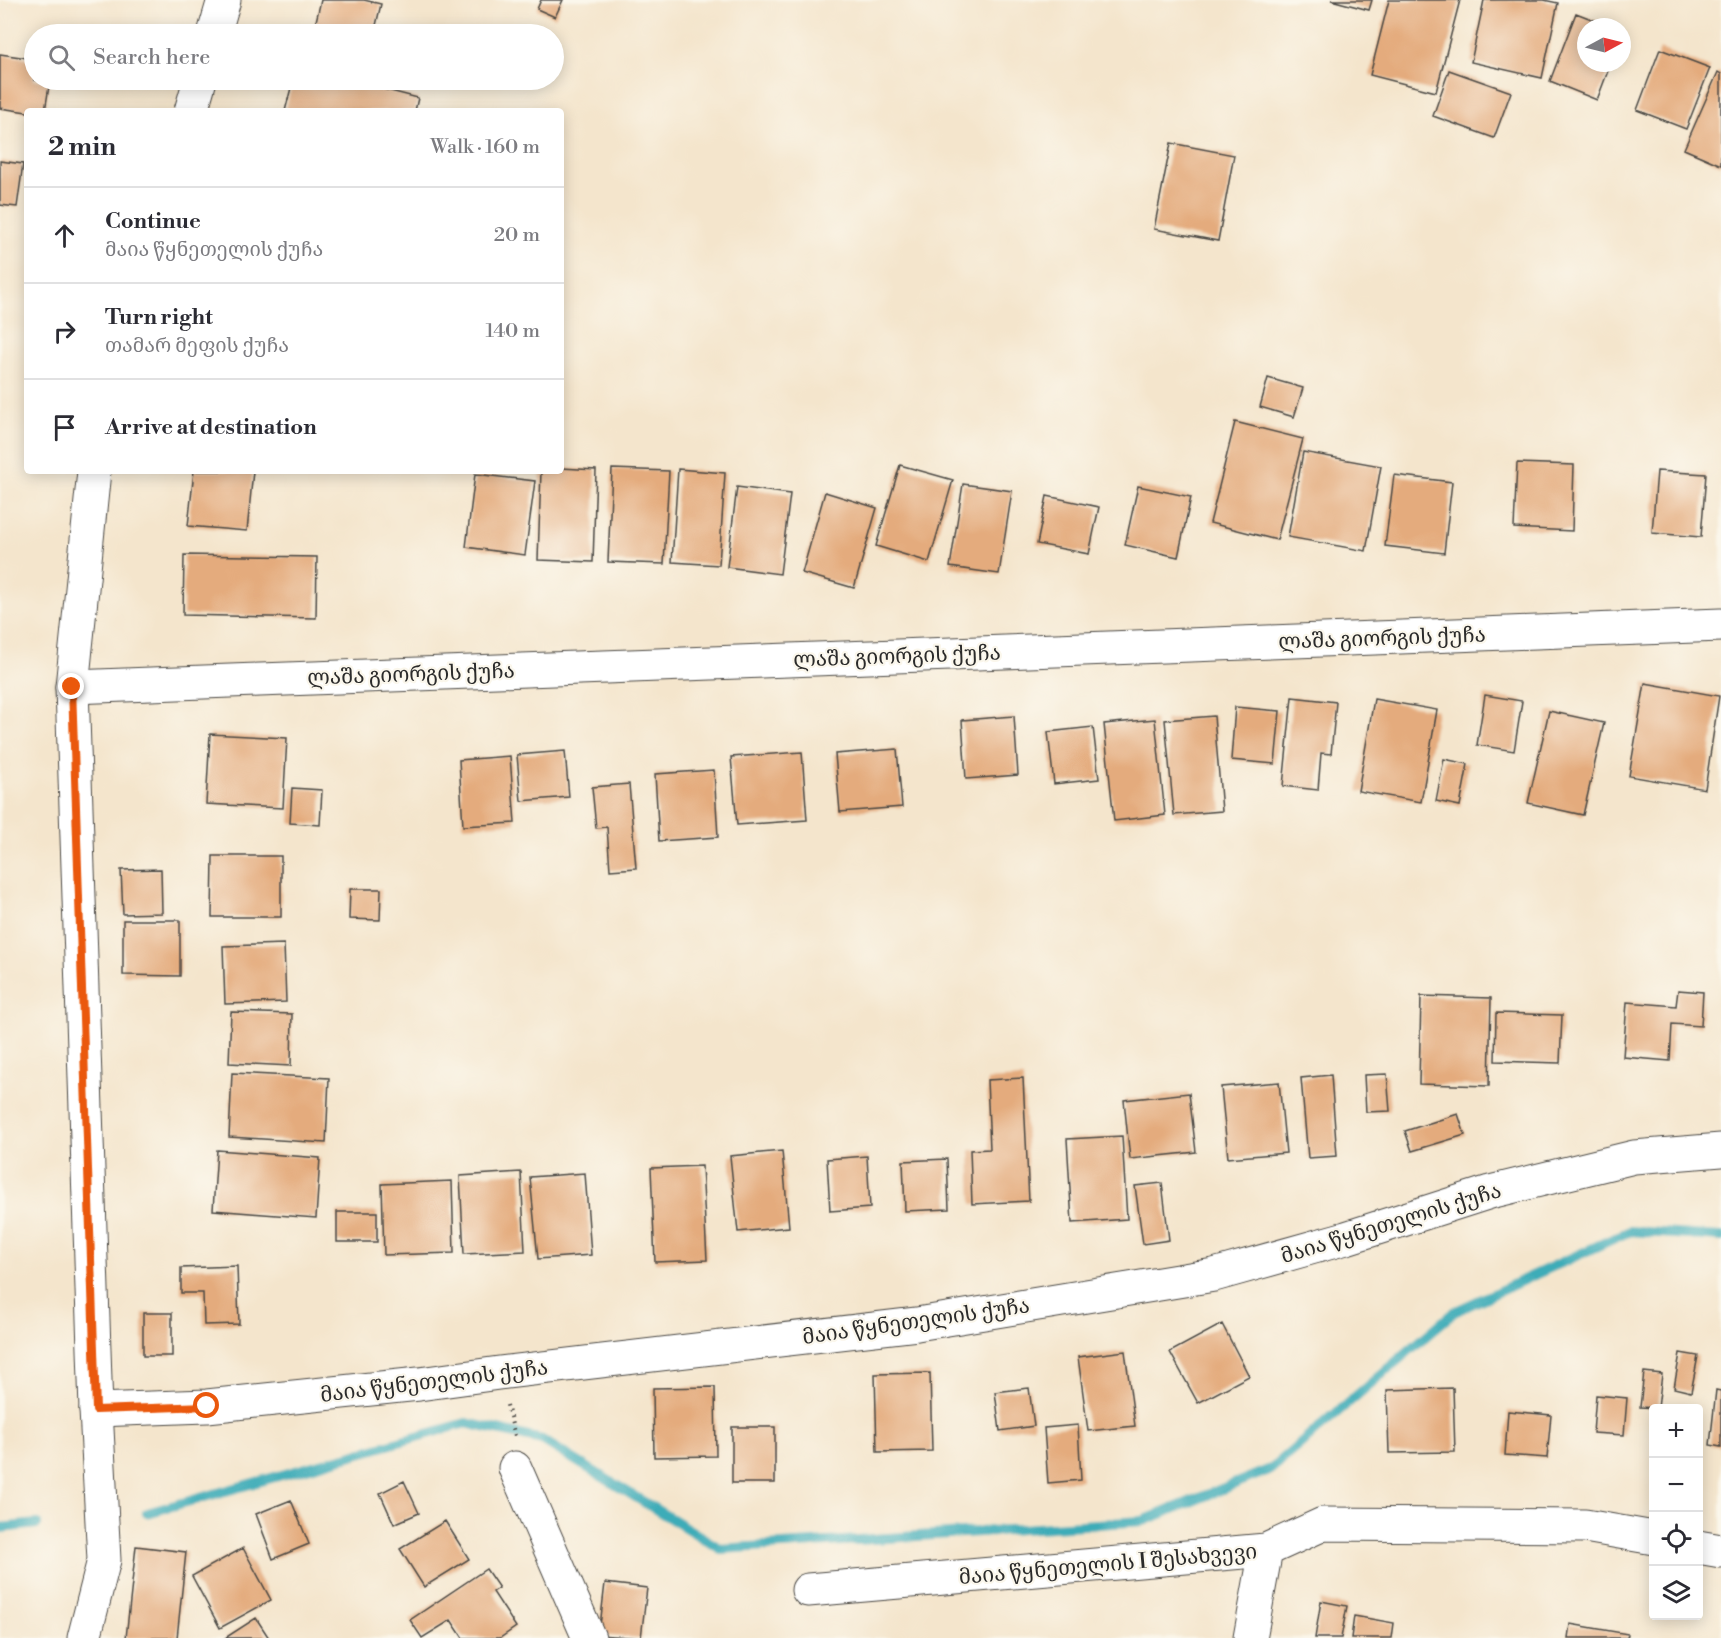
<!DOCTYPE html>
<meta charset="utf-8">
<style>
body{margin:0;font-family:"Libre Bodoni","Noto Serif Georgian",serif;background:#f7f7f7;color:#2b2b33}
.controls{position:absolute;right:18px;bottom:18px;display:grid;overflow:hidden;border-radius:6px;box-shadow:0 3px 15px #0003}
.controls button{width:54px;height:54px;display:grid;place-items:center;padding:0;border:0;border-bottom:2px solid #e1e1e2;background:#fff;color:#2b2b33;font:30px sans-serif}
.compass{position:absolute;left:1577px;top:18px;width:54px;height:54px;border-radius:50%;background:#fff;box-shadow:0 3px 15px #0003;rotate:83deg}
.stop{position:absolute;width:18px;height:18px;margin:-14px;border:4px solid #ea580c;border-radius:50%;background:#fff}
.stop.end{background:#ea580c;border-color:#fff;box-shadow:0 2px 6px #0008}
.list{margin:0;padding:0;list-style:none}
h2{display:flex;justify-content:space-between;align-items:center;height:78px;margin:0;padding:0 24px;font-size:26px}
h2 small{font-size:20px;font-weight:400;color:#7c7c81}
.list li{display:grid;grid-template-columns:39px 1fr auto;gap:18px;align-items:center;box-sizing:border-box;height:96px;padding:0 24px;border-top:2px solid #e1e1e2}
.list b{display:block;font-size:22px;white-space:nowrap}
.list p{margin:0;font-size:20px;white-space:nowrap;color:#7c7c81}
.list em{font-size:20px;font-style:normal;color:#7c7c81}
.icon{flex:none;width:33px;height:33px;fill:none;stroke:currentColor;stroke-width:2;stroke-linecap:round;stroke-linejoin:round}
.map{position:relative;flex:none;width:1721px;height:1638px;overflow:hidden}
.search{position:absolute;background:#fff;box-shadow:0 3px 15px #0003;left:24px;top:24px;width:540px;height:66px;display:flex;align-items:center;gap:15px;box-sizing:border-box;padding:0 21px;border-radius:33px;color:#7c7c81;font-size:22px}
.panel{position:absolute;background:#fff;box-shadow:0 3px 15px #0003;left:24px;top:108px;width:540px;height:366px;border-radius:6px}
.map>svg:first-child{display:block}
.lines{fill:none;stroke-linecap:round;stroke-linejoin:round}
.stream{stroke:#3cacb8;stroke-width:10}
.building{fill:#e4ab7d}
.minor-casing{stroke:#494743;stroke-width:35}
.tertiary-casing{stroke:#494743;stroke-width:35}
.path{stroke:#494743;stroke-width:4;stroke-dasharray:1.5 4.5;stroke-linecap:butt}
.minor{stroke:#fff;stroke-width:33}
.tertiary{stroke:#fff;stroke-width:33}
.route{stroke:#ea580c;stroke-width:8}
.labels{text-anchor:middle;stroke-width:4.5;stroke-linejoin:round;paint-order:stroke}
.street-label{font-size:21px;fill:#2b2b2b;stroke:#fbf7ec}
</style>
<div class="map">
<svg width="1721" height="1638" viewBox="0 0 1721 1638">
<rect width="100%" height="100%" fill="#fbf7ec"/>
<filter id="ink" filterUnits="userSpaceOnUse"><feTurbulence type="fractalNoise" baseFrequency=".0167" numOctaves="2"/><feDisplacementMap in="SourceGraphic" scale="12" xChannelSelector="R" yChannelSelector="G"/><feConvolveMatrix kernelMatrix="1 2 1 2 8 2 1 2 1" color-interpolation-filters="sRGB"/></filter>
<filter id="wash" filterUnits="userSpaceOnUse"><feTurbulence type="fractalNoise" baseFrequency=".008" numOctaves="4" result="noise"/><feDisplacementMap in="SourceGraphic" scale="24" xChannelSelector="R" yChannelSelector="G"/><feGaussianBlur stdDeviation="1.35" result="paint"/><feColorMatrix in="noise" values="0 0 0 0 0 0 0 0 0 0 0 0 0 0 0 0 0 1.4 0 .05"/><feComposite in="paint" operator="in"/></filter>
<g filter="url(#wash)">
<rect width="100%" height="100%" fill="#f4e5cc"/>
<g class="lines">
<path class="stream" d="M147,1513L466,1423L542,1440L721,1549L1143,1521L1271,1469L1454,1312L1630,1231L1721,1237
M0,1528L37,1524"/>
</g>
<g id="blocks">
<path class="building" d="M321,0H364L381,4L374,34H313Z
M541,0H563L555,17L537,9Z
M1331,0H1372L1369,10Z
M1389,0H1460L1436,92L1370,75Z
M1484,0H1544L1558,3L1542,78L1471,62Z
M1576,13L1612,27H1586V63H1611L1597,100L1550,81Z
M1660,49L1710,68L1686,129L1637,110Z
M0,54L34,59V80H50L45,111L27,112L0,108Z
M1449,70L1511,92L1494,138L1433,116Z
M1718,72L1721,74V165L1684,149Z
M293,80H376L375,87L418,98L415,111H285Z
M1171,143L1234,155L1218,241L1154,229Z
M0,161L23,164L17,207L0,205Z
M1268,378L1303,388L1294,417L1260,407Z
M1235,422L1303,439L1277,540L1210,523Z
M1303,452L1381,466L1366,551L1288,537Z
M1517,463L1574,465L1572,531L1514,528Z
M900,465L953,480L929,562L876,546Z
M561,468L596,470L593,562L538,560L541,471H561Z
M612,469L669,471L664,564L608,562Z
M678,469L725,473L719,565L672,562Z
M194,471H253L247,531L188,526Z
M1657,471L1706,474L1701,537L1652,533Z
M475,474L535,481L525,555L466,547Z
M1394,475L1452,482L1444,553L1385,546Z
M963,484L1012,491L999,574L950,567Z
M1138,486L1191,497L1178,557L1125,545Z
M737,487L790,494L780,574L727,567Z
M825,492L877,508L854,588L802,573Z
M1047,496L1099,507L1089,554L1037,544Z
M184,555L317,557L316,618L183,615Z
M1645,683L1719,696L1705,789L1629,776Z
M1485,695L1522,701L1514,751L1477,745Z
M1292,697L1336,702L1331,754L1321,753L1318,790L1283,786Z
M1374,699L1437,710L1421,802L1358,791Z
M1235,707L1280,711L1275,764L1231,760Z
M1549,711L1604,723L1583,815L1528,803Z
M1014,716L1018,775L966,779L962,720Z
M1214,716L1222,811L1174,815L1165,720Z
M1155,719L1165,815L1114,821L1104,724Z
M1093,727L1099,779L1054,784L1048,732Z
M210,734L287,738L283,808L206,804Z
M897,749L902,807L840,812L835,754Z
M565,751L569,797L521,801L517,755Z
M802,752L807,820L737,825L731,757Z
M510,756L515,823L463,826L459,760Z
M1444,759L1468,764L1460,806L1436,801Z
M714,770L718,837L659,841L655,774Z
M629,784L636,868L610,870L607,827L596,828L592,787Z
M292,788L322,790L320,825L290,823Z
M213,856H281V917H212Z
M161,869L162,913L123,914L121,870Z
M350,889H381L380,920L349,919Z
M123,920H180V976L123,975Z
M284,944L286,1002L225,1004L223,946Z
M1678,990L1703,992L1701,1026L1672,1024L1670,1061L1623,1057L1627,1002L1676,1006Z
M1421,996L1491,998L1489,1086L1419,1084Z
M231,1012L292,1014L291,1066L229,1063Z
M1496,1013L1562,1015L1560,1063L1495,1061Z
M232,1073L329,1078L326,1143L229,1137Z
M1387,1074L1390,1111L1366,1112L1364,1075Z
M1331,1075L1337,1156L1308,1158L1301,1078Z
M1023,1078L1029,1201L972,1204L970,1150L990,1149L987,1080Z
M1279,1082L1286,1153L1228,1158L1221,1087Z
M1189,1093L1196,1152L1130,1159L1124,1100Z
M1458,1114L1465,1135L1412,1151L1405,1131Z
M1122,1136L1127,1219L1072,1223L1067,1139Z
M217,1150L320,1158L316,1218L213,1210Z
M782,1151L789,1227L738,1232L730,1156Z
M867,1156L870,1208L830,1211L827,1159Z
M947,1159L949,1209L905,1211L903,1161Z
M702,1166L707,1260L655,1262L651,1168Z
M521,1172L525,1251L464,1254L460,1176Z
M585,1173L591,1255L538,1259L530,1177Z
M452,1181L454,1253L384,1255L382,1184Z
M1162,1183L1169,1240L1143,1244L1135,1186Z
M337,1212H377V1242H337Z
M237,1266L239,1324L204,1325L203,1293H181V1268Z
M143,1313H172V1356H143Z
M1222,1324L1249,1376L1198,1403L1170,1352Z
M1125,1351L1135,1426L1088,1431L1078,1357Z
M1680,1353L1698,1356L1691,1392L1674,1388Z
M1644,1372L1662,1374L1658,1408L1640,1407Z
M930,1373L932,1451L877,1452L875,1374Z
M715,1387L716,1456L654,1457L653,1388Z
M1029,1388L1034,1426L1000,1431L995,1392Z
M1453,1388L1455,1452L1389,1453L1387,1390Z
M1716,1390L1721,1391V1447L1710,1445Z
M1596,1395L1627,1398L1624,1435L1593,1433Z
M1508,1411L1551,1415L1547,1458L1505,1455Z
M1078,1425L1081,1480L1048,1483L1044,1428Z
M732,1427H775V1483H732Z
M404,1481L419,1513L394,1524L380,1493Z
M291,1500L309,1544L273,1559L256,1514Z
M445,1521L469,1559L424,1587L400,1549Z
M136,1546L186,1552L177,1638H126Z
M243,1548L271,1600L220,1628L192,1576Z
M486,1569L499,1588L493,1592L516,1627L500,1638H463L451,1620L422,1638L410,1620Z
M605,1583L647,1588L641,1638L599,1635Z
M1321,1601L1347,1606L1341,1638H1315Z
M1354,1616L1394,1623L1392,1638H1351Z
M256,1618L269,1638H225Z
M1570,1624L1628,1634L1627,1638H1568Z"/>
</g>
</g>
<g filter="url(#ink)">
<use href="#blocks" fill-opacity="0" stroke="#494743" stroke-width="1.5"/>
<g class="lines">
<g class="minor-casing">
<path id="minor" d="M72,687L1721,625
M96,1410L207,1406L419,1384L499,1373L917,1324L1214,1275L1346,1238L1490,1192L1634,1157L1721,1150
M515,1468L589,1638
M1698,1547L1721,1551
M808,1590L1266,1550L1323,1524L1585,1526L1654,1538
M1250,1638L1266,1550"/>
</g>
<g class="tertiary-casing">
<path id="tertiary" d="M214,34L224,0
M191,111L200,80
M84,1638L104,1560L96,1410L72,687L94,471"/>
</g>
<path class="path" d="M507,1405L515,1436"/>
<use href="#minor" class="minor"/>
<use href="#tertiary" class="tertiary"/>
</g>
</g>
<g class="lines" filter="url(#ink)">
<path class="route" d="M72,687L96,1410L207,1406"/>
</g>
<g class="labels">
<g class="street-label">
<text transform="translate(1382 638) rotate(-2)" y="7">ლაშა გიორგის ქუჩა</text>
<text transform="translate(897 656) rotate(-2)" y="7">ლაშა გიორგის ქუჩა</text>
<text transform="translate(411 674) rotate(-2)" y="7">ლაშა გიორგის ქუჩა</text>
<text transform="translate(1391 1223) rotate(-17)" y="7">მაია წყნეთელის ქუჩა</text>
<text transform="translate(916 1321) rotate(-8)" y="7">მაია წყნეთელის ქუჩა</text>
<text transform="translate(434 1381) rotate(-7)" y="7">მაია წყნეთელის ქუჩა</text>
<text transform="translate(1108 1564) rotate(-5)" y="7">მაია წყნეთელის I შესახვევი</text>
</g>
</g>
</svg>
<div class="controls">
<button>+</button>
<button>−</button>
<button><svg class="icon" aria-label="locate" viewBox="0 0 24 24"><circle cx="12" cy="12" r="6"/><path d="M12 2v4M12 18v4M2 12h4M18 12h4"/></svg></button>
<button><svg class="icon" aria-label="layers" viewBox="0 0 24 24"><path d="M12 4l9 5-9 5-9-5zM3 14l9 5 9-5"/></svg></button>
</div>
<svg class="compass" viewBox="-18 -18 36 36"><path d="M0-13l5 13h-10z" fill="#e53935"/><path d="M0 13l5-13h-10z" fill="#7c7c81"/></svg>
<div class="stop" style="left:207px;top:1406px"></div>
<div class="stop end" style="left:72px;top:687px"></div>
<div class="search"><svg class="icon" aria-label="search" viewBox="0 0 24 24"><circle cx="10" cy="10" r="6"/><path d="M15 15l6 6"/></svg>Search here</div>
<section class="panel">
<h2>2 min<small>Walk · 160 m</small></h2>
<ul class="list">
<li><svg class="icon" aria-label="ahead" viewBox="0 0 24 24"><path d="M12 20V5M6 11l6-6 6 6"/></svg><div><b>Continue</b><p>მაია წყნეთელის ქუჩა</p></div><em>20 m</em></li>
<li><svg class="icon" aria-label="right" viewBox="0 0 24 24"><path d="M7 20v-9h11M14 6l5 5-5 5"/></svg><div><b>Turn right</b><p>თამარ მეფის ქუჩა</p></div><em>140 m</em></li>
<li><svg class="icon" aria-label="arrive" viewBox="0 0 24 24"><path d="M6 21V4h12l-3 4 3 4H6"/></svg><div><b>Arrive at destination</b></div></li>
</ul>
</section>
</div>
